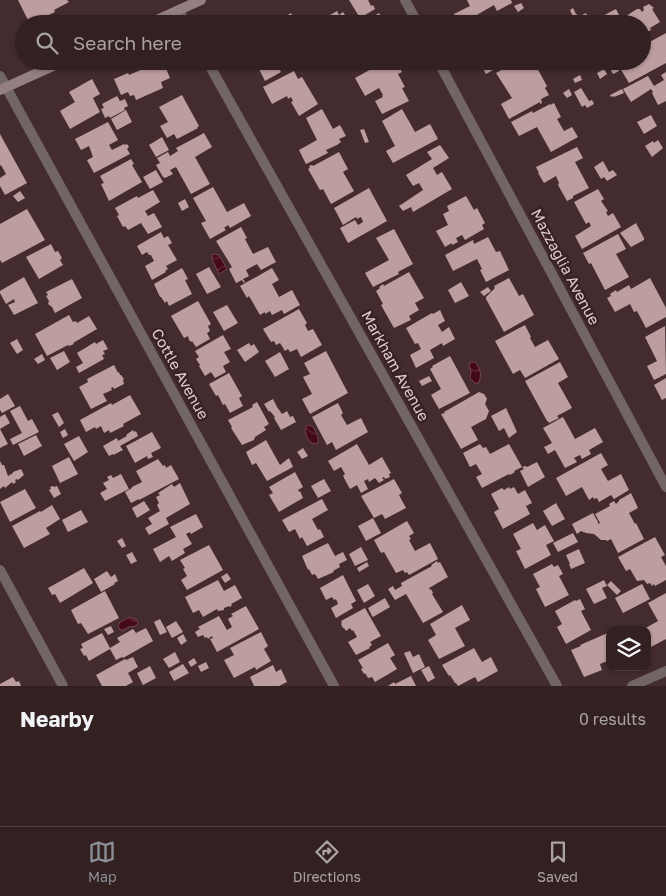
<!DOCTYPE html>
<style>
body{margin:0;font-family:"Golos Text",sans-serif;background:#3e2e2f;color:#f1f3f6}
.controls{position:absolute;right:15px;bottom:15px;display:grid;overflow:hidden;border-radius:10px;box-shadow:0 1px 4px #0004}
.controls button{width:45px;height:45px;display:grid;place-items:center;padding:0;border:0;border-bottom:1px solid #4e3e40;background:#332122;color:#f1f3f6;font:25px sans-serif}
.list{margin:0;padding:0;list-style:none}
h2{display:flex;justify-content:space-between;align-items:center;height:65px;margin:0;padding:0 20px;font-size:21px}
h2 small{font-size:16px;font-weight:400;color:#a9a3a5}
.icon{flex:none;width:28px;height:28px;fill:none;stroke:currentColor;stroke-width:2;stroke-linecap:round;stroke-linejoin:round}
.map{position:relative;flex:none;width:666px;height:686px;overflow:hidden}
.search{position:absolute;background:#332122;box-shadow:0 1px 4px #0004;left:15px;right:15px;top:15px;height:55px;display:flex;align-items:center;gap:12px;box-sizing:border-box;padding:0 18px;border-radius:28px;color:#a9a3a5;font-size:19px}
.sheet{height:140px;background:#332122}
nav{display:flex;justify-content:space-around;align-items:center;box-sizing:border-box;height:70px;border-top:1px solid #4e3e40;background:#332122;font-size:14px;color:#a9a3a5}
nav a{display:grid;justify-items:center;gap:2px}
nav .on{color:#8c9099}
.map>svg:first-child{display:block}
.water{fill:url(#water-waves);stroke:#72444e}
.building{fill:#bd9ea0}
.lines{fill:none;stroke-linecap:round;stroke-linejoin:round}
.street{stroke:#716566;stroke-width:10}
.secondary{stroke:#948081;stroke-width:10}
.labels{text-anchor:middle;stroke-width:5;stroke-linejoin:round;paint-order:stroke}
.street-label{font-size:15px;fill:#dfcecf;stroke:#3a2224}
</style>
<div class="map">
<svg width="666" height="686" viewBox="0 0 666 686">
<defs>
<pattern id="water-waves" width="16" height="10" patternUnits="userSpaceOnUse" patternTransform="scale(1.25)"><rect width="16" height="10" fill="#440916"/><path d="M0 5q4-4 8 0t8 0" fill="none" stroke="#5f2c37"/></pattern>
</defs>
<rect width="100%" height="100%" fill="#442c2e"/>
<path class="water" d="M214,254L219,255L227,269L219,274L212,259V255Z
M470,362H475C481,369 482,376 478,384H476L470,378L471,371L469,366Z
M308,425L312,426C316,431 319,437 318,443L316,444C308,443 306,436 305,429Z
M130,617L137,620L138,624L136,626L128,627L124,631L120,630L118,626L120,622Z"/>
<path class="building" d="M18,0H67L69,2L54,10L55,12L30,24Z
M349,0H368L371,6L373,5L375,9L360,18Z
M467,0H511L512,3L497,11L494,5L475,16L477,21L473,24H459L454,14L470,6Z
M521,3L524,8L518,12L514,6Z
M649,4L654,8L652,9L660,22L650,28L651,30L645,33L644,31L642,32V24H622L628,20L626,16L637,9H640L642,12L644,10L643,7Z
M573,8L576,14L580,16L586,13L588,17L582,20L573,17L570,10Z
M616,9L619,15L607,22L608,24H587Z
M337,11L339,15L343,12L348,19L343,22L344,24H326L323,19Z
M291,13L297,24H284L281,19Z
M379,13L386,24H373L372,21L374,20L372,17Z
M500,15L504,24H484Z
M528,16L532,24H521L520,20Z
M666,33V63L629,83L620,68L632,61H642V55L645,54L642,49L643,45L646,44Z
M147,61H163L170,78L161,82L163,88L136,100L134,95L130,96L128,92L121,95L114,79L128,73L129,75L143,69L140,64Z
M265,61H275L281,72L265,81L259,69L266,65Z
M386,61H396L402,72L398,74L405,87L402,88L409,101L382,114L375,101L383,97L382,96L383,95L379,88L365,96L355,78Z
M479,61H509L486,74Z
M518,61H524L525,62L527,61H542L543,63L534,68L535,69L537,68L547,86L545,88L549,95L541,99L542,103L540,104V102L509,119L501,104L512,98L496,73Z
M605,61H622L616,65L619,71L613,74L611,70H610Z
M604,69L607,74L600,79L597,73Z
M294,71L298,79L302,77L318,104L299,116L291,102L293,101L291,97L288,99L287,96L272,104L263,87Z
M666,72V101L658,105L652,93L653,92L651,89L631,102L623,89L648,76L654,86L664,80L661,75Z
M580,75L582,80L575,83L573,79Z
M92,79L100,94L93,98L100,112L70,129L60,111L75,102L69,92Z
M581,88L589,101L592,100L594,104L587,108L585,105L582,107L574,92Z
M569,89L572,95L567,98L563,93Z
M622,89L624,93L614,97L613,96L611,97L610,95Z
M182,95L199,126L197,127L198,128L177,139L174,134L167,138L160,126L168,122L159,107Z
M117,96L120,101L125,99L128,106L124,108L125,110L110,118L109,116L105,118L101,109L104,108L102,104Z
M554,103L561,117L557,119L564,131L572,127L578,137L551,152L537,127L519,136L511,122L532,111L533,113L550,104V105Z
M322,109L333,129L340,125L346,136L339,139L341,142L337,145L326,150L328,153L306,164L299,150L317,140L306,118Z
M402,109L415,132L430,124L438,139L393,163L386,151L395,146L382,121Z
M126,110L132,122L117,130L111,119Z
M651,115L657,126L644,134L637,122Z
M108,122L118,140L109,145L112,150L124,144L125,145L127,144L129,147L127,149L130,154L94,173L87,160L93,157L89,146L81,150L75,139Z
M364,129L369,142L365,143L360,130Z
M204,133L212,147L195,157L210,184L191,194L176,167L170,170L173,174L165,178L163,177L156,165L160,163L157,158L168,152L170,156L178,151L176,148Z
M0,134L27,183L5,195L0,186V178L6,174L1,165L0,166Z
M162,137L169,150L156,157L149,145Z
M658,140L663,148L652,157L645,146L653,141L654,143Z
M440,145L449,158L433,168L437,175L442,172L452,189L413,212L411,207L403,211L399,206L423,190L419,183L413,186L406,175L432,159L427,152Z
M577,147L583,158L575,162L589,188L573,196V198L567,201L558,185L559,183L556,176L544,183L538,173H539L536,167Z
M339,152L348,169L343,172L354,191L331,204L323,189L320,190L308,169L310,168L309,166L312,165L313,166Z
M131,159L134,164L132,165L142,182L109,201L101,184L104,183L100,176Z
M603,161L609,172L613,170L617,175L607,181L604,177L601,179L594,167Z
M156,170L163,182L150,189L143,177Z
M213,187L227,212L244,203L251,216L230,228L228,225L224,228L226,230L210,239L201,223L206,221L193,198Z
M369,188L387,221L348,243L340,228L355,220L358,225L363,222L361,217L357,219L356,217L343,225L334,208Z
M598,189L604,199L601,201L608,211L606,212L608,216L613,213L621,227L582,249L575,236L591,226L589,222L586,224L574,202Z
M153,190L160,202L145,211L148,216L154,213L162,227L148,234L141,223L128,230L125,226L123,227L117,216L119,215L115,208L137,196L138,198Z
M20,191L25,198L18,202L13,196Z
M466,196L474,210L477,208L485,223L482,225L484,229L465,240L462,235L456,238L458,242L452,245V243L445,247L436,231L448,225L443,214L449,211L447,206Z
M185,199L189,207L182,211L178,203Z
M27,209L45,240L2,263L0,260V224Z
M636,223L644,238V240L631,247L620,233Z
M241,227L247,238L245,239L253,254L268,247L276,262L261,270L257,264L246,270L249,276L243,279L245,282L244,283L242,280L236,283L229,269L232,267L216,241Z
M394,229L413,264L398,272L399,274L373,287L365,273L389,260L376,238Z
M161,232L164,238L168,236L172,243L168,245L177,260L166,266L168,269L165,271L166,272L152,280L145,266L154,261L151,255H149L147,252L142,255L137,246Z
M618,234L626,249L616,254L629,277L605,290L591,263L589,264L583,253Z
M488,237L496,252L500,251L509,270L486,282L480,270L482,269L477,259L453,271L445,255L473,240L474,244Z
M51,244L55,252L58,251L62,258L60,260L63,265L39,279L26,257Z
M209,267L221,287L207,294L196,274Z
M182,268L188,279L185,280L192,294L169,306L167,301L165,303L161,297H160L154,284Z
M272,268L279,280L272,284L279,297L292,290L300,305L284,314L282,310L272,315L270,311L265,314V312L260,315L249,296L247,298L240,286Z
M409,272L424,298L415,303L419,310L409,316L411,320L394,328L381,305L383,304L376,291L380,288L379,287L383,284L384,286Z
M24,277L38,303L14,315L8,305L15,302L14,299L6,304L0,293V291Z
M509,278L519,296L523,294L534,315L504,332L486,299V297L495,288L494,286Z
M650,278L666,308V317L646,328L637,311L634,312L630,304L615,312L607,298L611,296L610,294L616,290L617,292L629,285L631,289Z
M72,279L82,298L55,313L52,307L48,304L49,301L46,296L48,295L46,292Z
M461,282L469,296L455,303L448,290Z
M488,287L491,291L484,296L480,292Z
M198,301L211,324L208,326L210,331L207,333L210,339L196,347L192,341L191,342L189,340L188,336L184,338L171,316Z
M227,305L238,323L224,331L213,312Z
M299,309L307,323L305,325L308,331L313,329L322,345L301,357L297,349L290,352L288,349L285,351L280,343L276,345L274,341L271,342L263,329Z
M440,310L445,321L438,325L442,332L449,327L455,339L443,346L442,343L430,350L434,358L416,368L410,355L421,349L418,343L415,344L406,328L432,313L433,314Z
M69,315L73,322L76,321L77,323L89,316L97,329L73,343L74,344L69,346L68,345L47,356L35,334Z
M525,325L531,337L530,338L535,347L548,340L559,359L525,378L520,370L513,374L495,341Z
M665,326L666,374L654,380L647,366L657,361L645,337Z
M223,335L231,349L224,352L230,362L223,366L226,372L215,378L211,372L205,376L199,366L200,365L196,359L199,357L195,351Z
M17,339L23,350L17,354L10,343Z
M103,340L108,349L103,351L105,354L102,355L104,359L79,373L76,367L83,363L77,353L95,342L96,344Z
M249,343L251,346L254,344L259,352L245,362L237,350Z
M64,351L70,362L57,370L50,358Z
M326,351L348,393L310,414L302,399L312,394L303,377L310,374L304,363Z
M280,352L289,369L275,377L265,361Z
M42,354L45,360L38,364L34,359Z
M450,356L470,393L439,409L431,395L441,389L430,369L433,367L432,366Z
M560,362L568,377L558,383L572,408L557,416L559,418L549,423L548,421H547L525,381Z
M114,365L118,373L119,372L120,375H121L124,379L123,380L124,384L114,389L113,387L111,388L112,390L103,394L107,401L91,409L79,387L88,382L87,379Z
M229,373L242,396L239,398L243,406L230,413L225,404L223,405L218,395L216,396L209,384Z
M429,376L432,381L422,386L419,381Z
M666,378V398L662,400L654,385Z
M479,392L484,394L487,399L485,404L489,411L486,419L471,427L478,440L461,449L441,414L445,413L444,412Z
M8,394L15,406L2,413L0,410V399Z
M130,395L141,414L123,424L124,426L110,433L109,430L104,433L101,426L96,429L95,427L86,432L80,420L111,403L112,405Z
M273,399L277,407L282,414L287,411L290,417L293,416L296,422L281,430L274,418L275,417L270,411L269,412L264,404Z
M257,402L269,424L264,427L266,430L255,437L254,440L242,445L231,428L232,427L228,420L253,407L252,405Z
M338,403L343,413L341,415L347,425L361,418L368,432L336,450L332,442L327,445L312,417Z
M20,406L28,421L32,419L39,432L13,445L10,439L22,433L10,411Z
M506,408L517,432L509,438L504,428L499,431L491,416Z
M58,412L64,423L59,427L52,415Z
M5,414L10,423L0,429V417Z
M563,417L575,439L595,428L603,442L589,450L591,454L582,459L580,455L574,458L577,462L565,468L555,450L548,454L544,447L552,443L543,428Z
M0,429L8,444L0,448Z
M65,429L68,435L63,438L60,432Z
M133,430L134,432L136,431L138,436L120,446L123,450L113,455V454L109,456L103,446L117,438L118,441L127,436L126,435Z
M152,432L161,448L151,453L153,457L148,459L147,456L135,463L126,446Z
M36,435L42,446L24,456L18,444Z
M79,436L88,452L74,461L64,444Z
M266,440L280,465L289,458L293,467L267,481L256,463L252,465L246,452Z
M357,444L369,465L382,457L391,473L389,474L390,477L385,479L384,477L382,478L384,480L379,483L375,478L369,482L368,479L364,481L368,489L361,493L357,485L350,489L343,476L345,474L341,467L334,471L328,461Z
M480,444L483,448L486,447L490,454L509,444L522,467L514,471L515,472L510,475L509,474L482,488L476,477L482,474L476,464L470,467L463,453Z
M303,448L308,456L302,459L297,452Z
M601,453L608,465L601,469L608,481L621,474L629,490L614,499L611,495L599,502L597,498L594,499L593,497L589,500L582,487L566,496L556,478Z
M69,457L78,474L60,483L52,466Z
M158,459L163,466L165,465L166,468L171,465L179,479L139,500V499L131,503L125,492L132,488V487L142,482L136,471Z
M0,461L2,465H4L8,476L13,473V472L21,469L24,475L18,480L17,479L15,480L16,482L13,484L12,482L5,488L4,486L0,489Z
M537,462L545,477L528,487L520,471L524,469L522,467L526,466L527,467Z
M295,472L303,487L298,490L299,492L300,491L303,498L279,512L269,495L273,493L269,487Z
M121,474L129,489L105,501L100,493L107,489L103,483L109,480L107,477L111,475L113,478Z
M324,479L331,491L318,498L311,486Z
M394,479L402,493L399,495L406,508L385,519L382,514L374,518L361,496Z
M180,483L190,504L166,518L169,524L149,535L145,528L152,524L148,518L160,511L157,505L159,503L156,497L160,495L158,493L172,484L174,487Z
M53,486L54,487L57,486L61,494L54,498L49,490L51,489L50,487Z
M509,487L510,489L514,487L518,494L525,490L532,503L526,506L530,514L503,529L494,512L499,509L491,494L502,488L504,490Z
M25,489L36,508L10,522L0,502Z
M631,493L638,508L629,513L635,524L636,523L644,539L618,553L611,539L607,541L606,540H601L594,534L586,533L581,531L577,534L572,524L593,513L598,522V524L600,523L595,514L610,506L609,504L614,501L616,504L619,501V500Z
M322,499L328,510L312,519L318,530L320,529L324,537L307,546L302,537L300,539L295,529L289,532L282,520Z
M144,501L150,510L137,518L132,508Z
M556,503L565,519L552,526L543,511Z
M52,505L60,519L46,528L50,534L24,548L12,526L40,511L41,512Z
M81,510L88,522L68,532L62,520Z
M196,514L203,527L191,534L190,532L186,534L192,544L183,549L185,553L172,561L169,556L160,562L153,549L176,537L170,527Z
M373,518L381,533L366,541L358,526Z
M407,521L414,533L409,536L411,539L409,540L415,551L430,543L438,559L409,575L407,572L405,573L403,570L396,573L384,552L381,553L374,540Z
M533,523L537,530L545,525L554,541L546,545L551,555L525,569L516,551L521,549L513,534Z
M573,533L578,542L558,552L553,543Z
M655,537L665,555L661,557L666,566V580L655,586L654,584L652,586L650,583L647,584L644,580L637,581L630,569L626,571L618,557Z
M122,538L126,546L122,548L117,541Z
M328,543L335,556L343,552L347,560L339,564L340,567L333,571L334,572L318,579L315,574L312,575L309,569L308,570L302,556Z
M209,545L223,570L187,590L181,580L187,576L183,569L185,568L180,560Z
M361,547L368,560L355,566L349,554Z
M579,549L585,563L571,569L569,564H570L566,555Z
M132,552L137,561L131,564L126,555Z
M437,561L438,563L440,562L448,577L429,588L430,590L431,589L433,593L432,594L443,612L423,623L406,594L395,600L388,589L393,586L395,590L402,586L401,583L432,566L431,565Z
M367,562L369,566L359,572L357,568Z
M552,564L554,567L558,565L563,574L559,576L569,595L545,607L536,589L540,587L533,574Z
M84,568L93,583L60,603L55,594L52,595L48,588Z
M107,571L111,577L115,574L118,581L114,583L115,584L101,592L94,579Z
M227,573L231,579L225,583L221,577Z
M343,575L356,601L351,604L353,608L336,618L331,608L338,604L336,599L334,600L332,597L326,600L320,588Z
M218,580L224,591L235,585L242,598L231,604L232,605L230,607L229,606L224,608V610L218,611L217,609L203,617L199,610L193,613L185,597Z
M604,580L607,586L602,588L607,598L594,604L586,589Z
M611,581L621,591L617,595L607,585Z
M368,584L375,596L364,603L357,590Z
M642,584L650,599L623,613L615,598Z
M105,591L119,618L88,634L81,623L78,624L71,610Z
M666,593V639L647,649V630H642L658,621L648,603Z
M385,598L390,607L373,617L372,616L368,608Z
M580,599L585,609L581,611L591,630L566,644L557,627L562,624L555,611L575,600L576,601Z
M462,605L470,620L455,628L465,646L439,659L428,640L436,635L430,624Z
M246,606L259,629L217,652L210,639L213,638L212,636L208,639L207,637L205,638L203,635L198,637L195,632L200,629L198,627L219,616L227,630L232,627L228,619L233,616L231,614Z
M365,608L381,636L370,642L372,645L369,647L370,648L356,655L348,642L357,637L353,630L352,631L350,628L346,631L344,628H343L341,624L342,623L341,621Z
M160,619L167,632L160,635L154,622Z
M176,621L183,632L172,638L166,627Z
M111,626L114,632L108,635L104,629Z
M146,628L153,641L123,658L122,657L116,660L110,649L89,661L86,655L84,656L80,649L83,648L81,644L102,633L110,648L120,642L117,638L133,629L136,633Z
M261,632L268,646L264,649L271,661L256,670L255,667L234,678L224,660L234,655L230,648Z
M610,632V660L600,664L602,670L584,677L571,650L581,646L580,645Z
M183,634L187,641L181,645L177,638Z
M388,643L395,655L390,658L397,669L375,682L372,677L368,678L365,673L364,674L361,669L363,668L358,660Z
M474,648L482,662L491,657L498,671L478,682L475,677L458,686L456,683H455L450,675L449,676L442,665Z
M410,651L413,657L419,654L425,667L413,673L404,653Z
M175,652L180,662L169,668L163,659Z
M133,657L138,667L128,673L133,682L126,686H102L96,675L125,659L126,660Z
M194,658L197,663L191,667L188,662Z
M206,662L209,668L201,672L198,666Z
M183,664L189,673L174,681L169,672Z
M273,665L276,672L281,669L287,682L279,686H254L250,677Z
M150,666L156,678L143,685L137,673Z
M429,666L435,678L428,682L421,670Z
M411,676L416,686H388L394,682L395,684Z
M13,677L16,682L19,681L21,686H0V684Z"/>
<g class="lines">
<path class="street" d="M405,0L418,24
M179,10L186,24
M207,61L557,686
M438,61L666,487
M0,76L334,686
M0,570L63,686
M632,686L666,671"/>
<path class="secondary" d="M148,24L201,0
M0,90L64,61"/>
</g>
<g class="labels">
<g class="street-label">
<text transform="translate(565 267) rotate(62)" y="5">Mazzaglia Avenue</text>
<text transform="translate(395 366) rotate(61)" y="5">Markham Avenue</text>
<text transform="translate(180 374) rotate(61)" y="5">Cottle Avenue</text>
</g>
</g>
</svg>
<div class="controls">
<button><svg class="icon" aria-label="layers" viewBox="0 0 24 24"><path d="M12 4l9 5-9 5-9-5zM3 14l9 5 9-5"/></svg></button>
</div>
<div class="search"><svg class="icon" aria-label="search" viewBox="0 0 24 24"><circle cx="10" cy="10" r="6"/><path d="M15 15l6 6"/></svg>Search here</div>
</div>
<section class="sheet">
<h2>Nearby<small>0 results</small></h2>
<ul class="list">
</ul>
</section>
<nav>
<a class="on"><svg class="icon" aria-label="map" viewBox="0 0 24 24"><path d="M3 6l6-2 6 2 6-2v14l-6 2-6-2-6 2zM9 4v14M15 6v14"/></svg>Map</a>
<a><svg class="icon" aria-label="directions" viewBox="0 0 24 24"><path d="M12 3l9 9-9 9-9-9zM9 14v-3h6M13 9l2 2-2 2"/></svg>Directions</a>
<a><svg class="icon" aria-label="saved" viewBox="0 0 24 24"><path d="M7 4h10v16l-5-4-5 4z"/></svg>Saved</a>
</nav>
